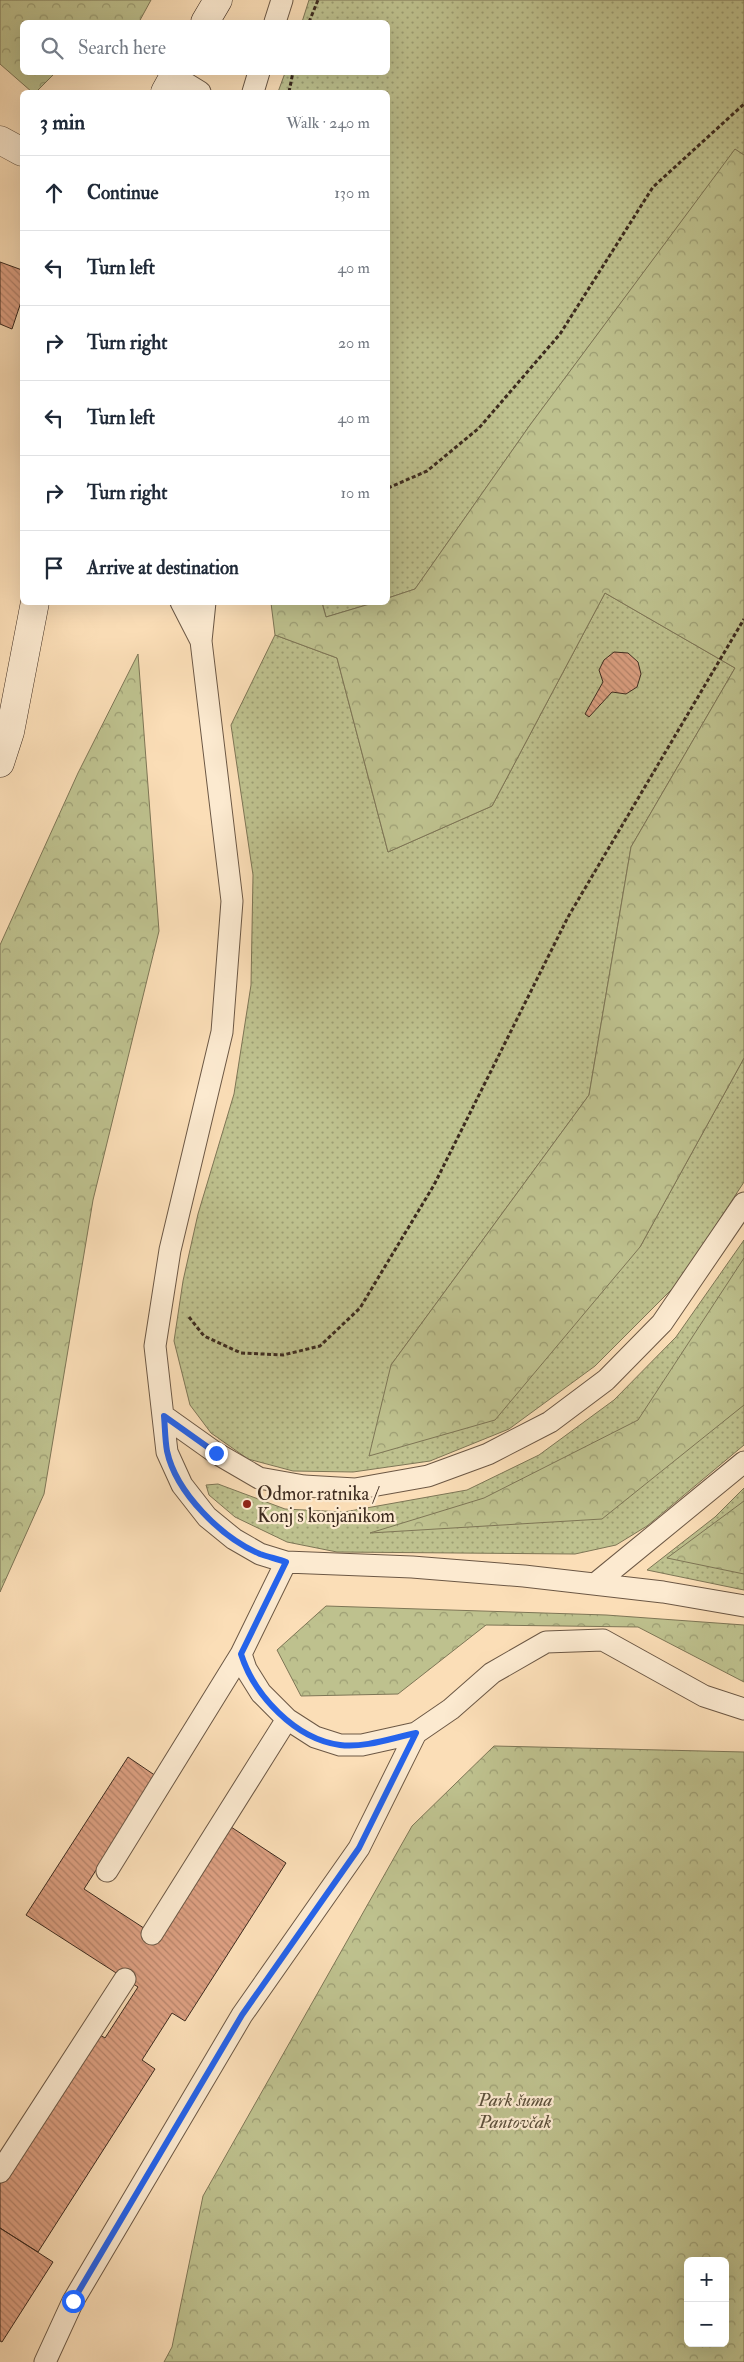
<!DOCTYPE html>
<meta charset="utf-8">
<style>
body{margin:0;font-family:"IM FELL Double Pica",serif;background:#f2f2f3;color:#1f2937}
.controls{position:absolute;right:15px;bottom:15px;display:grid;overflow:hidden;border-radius:8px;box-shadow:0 5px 20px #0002}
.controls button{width:45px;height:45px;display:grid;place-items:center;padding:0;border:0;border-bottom:1px solid #e0e1e3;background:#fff;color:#1f2937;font:25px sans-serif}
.stop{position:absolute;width:15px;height:15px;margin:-11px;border:4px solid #2563eb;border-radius:50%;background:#fff}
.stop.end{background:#2563eb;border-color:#fff;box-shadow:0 1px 5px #0008}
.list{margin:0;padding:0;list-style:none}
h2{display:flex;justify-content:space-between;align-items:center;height:65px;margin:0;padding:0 20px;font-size:21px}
h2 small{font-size:16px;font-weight:400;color:#747a83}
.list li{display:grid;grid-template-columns:32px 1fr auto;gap:15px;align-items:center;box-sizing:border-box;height:75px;padding:0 20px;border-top:1px solid #e0e1e3}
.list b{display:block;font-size:19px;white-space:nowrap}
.list em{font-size:16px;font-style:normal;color:#747a83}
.icon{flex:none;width:28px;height:28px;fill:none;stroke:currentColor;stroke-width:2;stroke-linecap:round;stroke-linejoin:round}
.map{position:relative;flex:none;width:744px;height:2362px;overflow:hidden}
.search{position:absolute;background:#fff;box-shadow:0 5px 20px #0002;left:20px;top:20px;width:370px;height:55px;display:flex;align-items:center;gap:12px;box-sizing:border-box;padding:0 18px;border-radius:8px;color:#747a83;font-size:19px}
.panel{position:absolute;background:#fff;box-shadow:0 5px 20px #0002;left:20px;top:90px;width:370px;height:515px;border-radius:8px}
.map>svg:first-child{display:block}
.grass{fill:url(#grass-dots);stroke:#7e7656}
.forest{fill:url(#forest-crowns);stroke:#7e7656;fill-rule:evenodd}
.building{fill:url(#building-back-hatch);stroke:#3d2b1f}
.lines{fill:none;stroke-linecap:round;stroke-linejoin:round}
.service-casing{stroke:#6c5845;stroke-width:23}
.minor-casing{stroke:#6c5845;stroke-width:29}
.secondary-casing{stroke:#3d2b1f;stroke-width:29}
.path{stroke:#3d2b1f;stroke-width:3;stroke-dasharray:4 2.5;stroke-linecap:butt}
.service{stroke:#fcead0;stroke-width:21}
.minor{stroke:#fcead0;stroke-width:28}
.secondary{stroke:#fcead0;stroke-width:28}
.route{stroke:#2563eb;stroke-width:6}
.poi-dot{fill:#8f2418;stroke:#fcead0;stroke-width:2}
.labels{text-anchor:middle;stroke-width:4.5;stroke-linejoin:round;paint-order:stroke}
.poi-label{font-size:19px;fill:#3d2b1f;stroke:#fcead0;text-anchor:start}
.park-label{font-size:19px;font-style:italic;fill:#5d503b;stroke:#fcead0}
</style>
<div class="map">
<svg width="744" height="2362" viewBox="0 0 744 2362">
<defs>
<pattern id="grass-dots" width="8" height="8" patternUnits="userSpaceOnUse" patternTransform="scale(1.25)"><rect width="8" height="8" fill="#bec18e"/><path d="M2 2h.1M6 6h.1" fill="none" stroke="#9c9d73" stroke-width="1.8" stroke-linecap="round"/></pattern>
<pattern id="forest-crowns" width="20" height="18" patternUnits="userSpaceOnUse" patternTransform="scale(1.25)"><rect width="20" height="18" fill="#bec18e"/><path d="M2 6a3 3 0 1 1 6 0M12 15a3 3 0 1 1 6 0" fill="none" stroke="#9c9d73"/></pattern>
<pattern id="building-back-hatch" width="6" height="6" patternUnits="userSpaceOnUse" patternTransform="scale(1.25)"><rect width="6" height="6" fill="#dc9f81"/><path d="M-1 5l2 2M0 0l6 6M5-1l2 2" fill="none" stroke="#b48269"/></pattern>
</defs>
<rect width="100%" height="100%" fill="#fbdeb7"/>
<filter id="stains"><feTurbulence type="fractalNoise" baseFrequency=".004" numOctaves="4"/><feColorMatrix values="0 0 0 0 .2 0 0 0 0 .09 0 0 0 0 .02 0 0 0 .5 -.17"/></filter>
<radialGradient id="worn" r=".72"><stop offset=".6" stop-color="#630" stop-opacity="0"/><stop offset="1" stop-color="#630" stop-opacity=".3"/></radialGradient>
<path class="grass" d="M309,0H744V155L735,150L530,425L415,589L388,598V92H278L285,73L388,72V22H302Z
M605,593L735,668L631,847L589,1095L391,1365L640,1247L744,1058V1182L678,1283L595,1366L509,1429L430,1461L353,1472L293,1471L248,1459L211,1433L190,1405L174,1341L183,1281L198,1214L234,1094L251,985L253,875L231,725L275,635L337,658L388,852L492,806Z
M322,602L373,603L326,617Z
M744,1240V1445L647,1526L616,1545L575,1554L337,1552L287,1542L235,1517L209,1495L206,1485L218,1484L285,1509L344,1512L467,1490L539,1455L614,1400L676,1337Z
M744,1488V1590L647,1570L715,1517Z"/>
<path class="forest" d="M0,0H151L139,22H22V72L55,73L36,92H32L0,64Z
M735,149L744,155V1058L640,1247L495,1420L369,1456L391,1365L589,1095L631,847L735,668L605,593L492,806L388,852L337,658L275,635L271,603H322L326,617L373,603L388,602V598L415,589L530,425Z
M138,654L159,931L93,1200L44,1494L0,1592V945L78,773Z
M744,1258V1405L602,1519L370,1533L484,1498L638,1420Z
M744,1501V1574L667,1558Z
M326,1606L606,1615L744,1625V1682L638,1627L486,1625L398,1694L301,1696L277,1650Z
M494,1746L744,1752V2362H164L172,2347L203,2196L412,1826ZM688,2261H725V2343H688Z"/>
<path class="building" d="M0,262L22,270V299L12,329L0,324Z
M614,652L628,653L638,662L641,674L637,687L626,694L612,692L589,717L585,714L603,682L599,670L604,660Z
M128,1757L156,1776L84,1889L156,1936L228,1825L286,1863L185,2021L172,2013L142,2060L155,2069L38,2252L0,2228V2184L97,2033L105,2038L138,1987L26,1915Z
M0,2228L53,2262L2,2342L0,2341Z"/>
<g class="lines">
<g class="service-casing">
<path id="service" d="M275,22L282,0
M174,76L200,92
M253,92L259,72
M181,602L201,641L232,901L222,1032L170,1250L155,1346L167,1452L182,1485L207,1517L234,1539L260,1554L286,1562L412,1567L524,1576L663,1592L744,1606
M201,641L205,602
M164,1416L216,1453L259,1478L304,1486L355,1489L428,1476L488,1454L550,1422L606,1380L662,1323L744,1203
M286,1562L241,1654L246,1669L261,1693L287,1719L315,1737L340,1745H362L416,1733L451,1709L492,1673L546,1642L603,1640L704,1696L744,1709
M595,1584L744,1462
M107,1871L241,1654
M152,1934L287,1719
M0,2172L125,1979
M45,2362L73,2301L242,2015L359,1848L416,1733"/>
</g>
<g class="minor-casing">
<path id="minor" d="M0,140L22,152"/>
</g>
<g class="secondary-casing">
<path id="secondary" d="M205,22L218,0
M165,92L176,72
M0,763L10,732L35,602"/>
</g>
<path class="path" d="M309,22L318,0
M289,92L293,72
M388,488L427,471L479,428L560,334L653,187L744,104
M189,1317L204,1336L241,1353L283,1355L320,1346L360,1308L434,1185L568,917L744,619"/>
<use href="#service" class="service"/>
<use href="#minor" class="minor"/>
<use href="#secondary" class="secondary"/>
</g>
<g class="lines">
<path class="route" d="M73,2301L242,2015L359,1848L416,1733C392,1738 365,1748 340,1745C295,1739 254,1695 241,1654L286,1562C278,1559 268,1557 260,1554C222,1538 176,1493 167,1451C165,1440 165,1427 164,1416L216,1453"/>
</g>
<circle class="poi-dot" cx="247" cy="1504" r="5"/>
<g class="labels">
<g class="poi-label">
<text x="257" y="1500">Odmor ratnika /<tspan x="257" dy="22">Konj s konjanikom</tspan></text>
</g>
<g class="park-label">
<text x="515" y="2106">Park šuma<tspan x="515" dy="22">Pantovčak</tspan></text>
</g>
</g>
<rect width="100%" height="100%" filter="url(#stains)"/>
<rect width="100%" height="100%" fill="url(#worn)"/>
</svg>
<div class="controls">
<button>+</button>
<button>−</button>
</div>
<div class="stop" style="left:73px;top:2301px"></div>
<div class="stop end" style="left:216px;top:1453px"></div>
<div class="search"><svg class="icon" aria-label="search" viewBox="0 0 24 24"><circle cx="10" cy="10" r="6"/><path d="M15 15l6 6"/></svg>Search here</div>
<section class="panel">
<h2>3 min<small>Walk · 240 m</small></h2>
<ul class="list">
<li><svg class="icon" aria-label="ahead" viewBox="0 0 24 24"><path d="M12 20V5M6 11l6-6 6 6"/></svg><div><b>Continue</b></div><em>130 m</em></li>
<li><svg class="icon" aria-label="left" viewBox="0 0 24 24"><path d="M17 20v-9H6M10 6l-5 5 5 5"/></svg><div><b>Turn left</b></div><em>40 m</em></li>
<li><svg class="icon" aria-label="right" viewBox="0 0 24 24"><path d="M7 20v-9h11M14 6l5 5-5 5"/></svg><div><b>Turn right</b></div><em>20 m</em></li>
<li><svg class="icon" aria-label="left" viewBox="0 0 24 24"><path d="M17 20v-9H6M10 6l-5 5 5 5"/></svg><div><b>Turn left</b></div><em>40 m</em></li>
<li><svg class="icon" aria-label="right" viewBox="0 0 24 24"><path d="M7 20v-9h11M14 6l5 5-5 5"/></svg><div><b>Turn right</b></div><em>10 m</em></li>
<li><svg class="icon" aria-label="arrive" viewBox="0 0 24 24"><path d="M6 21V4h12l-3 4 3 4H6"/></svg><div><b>Arrive at destination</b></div></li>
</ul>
</section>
</div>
